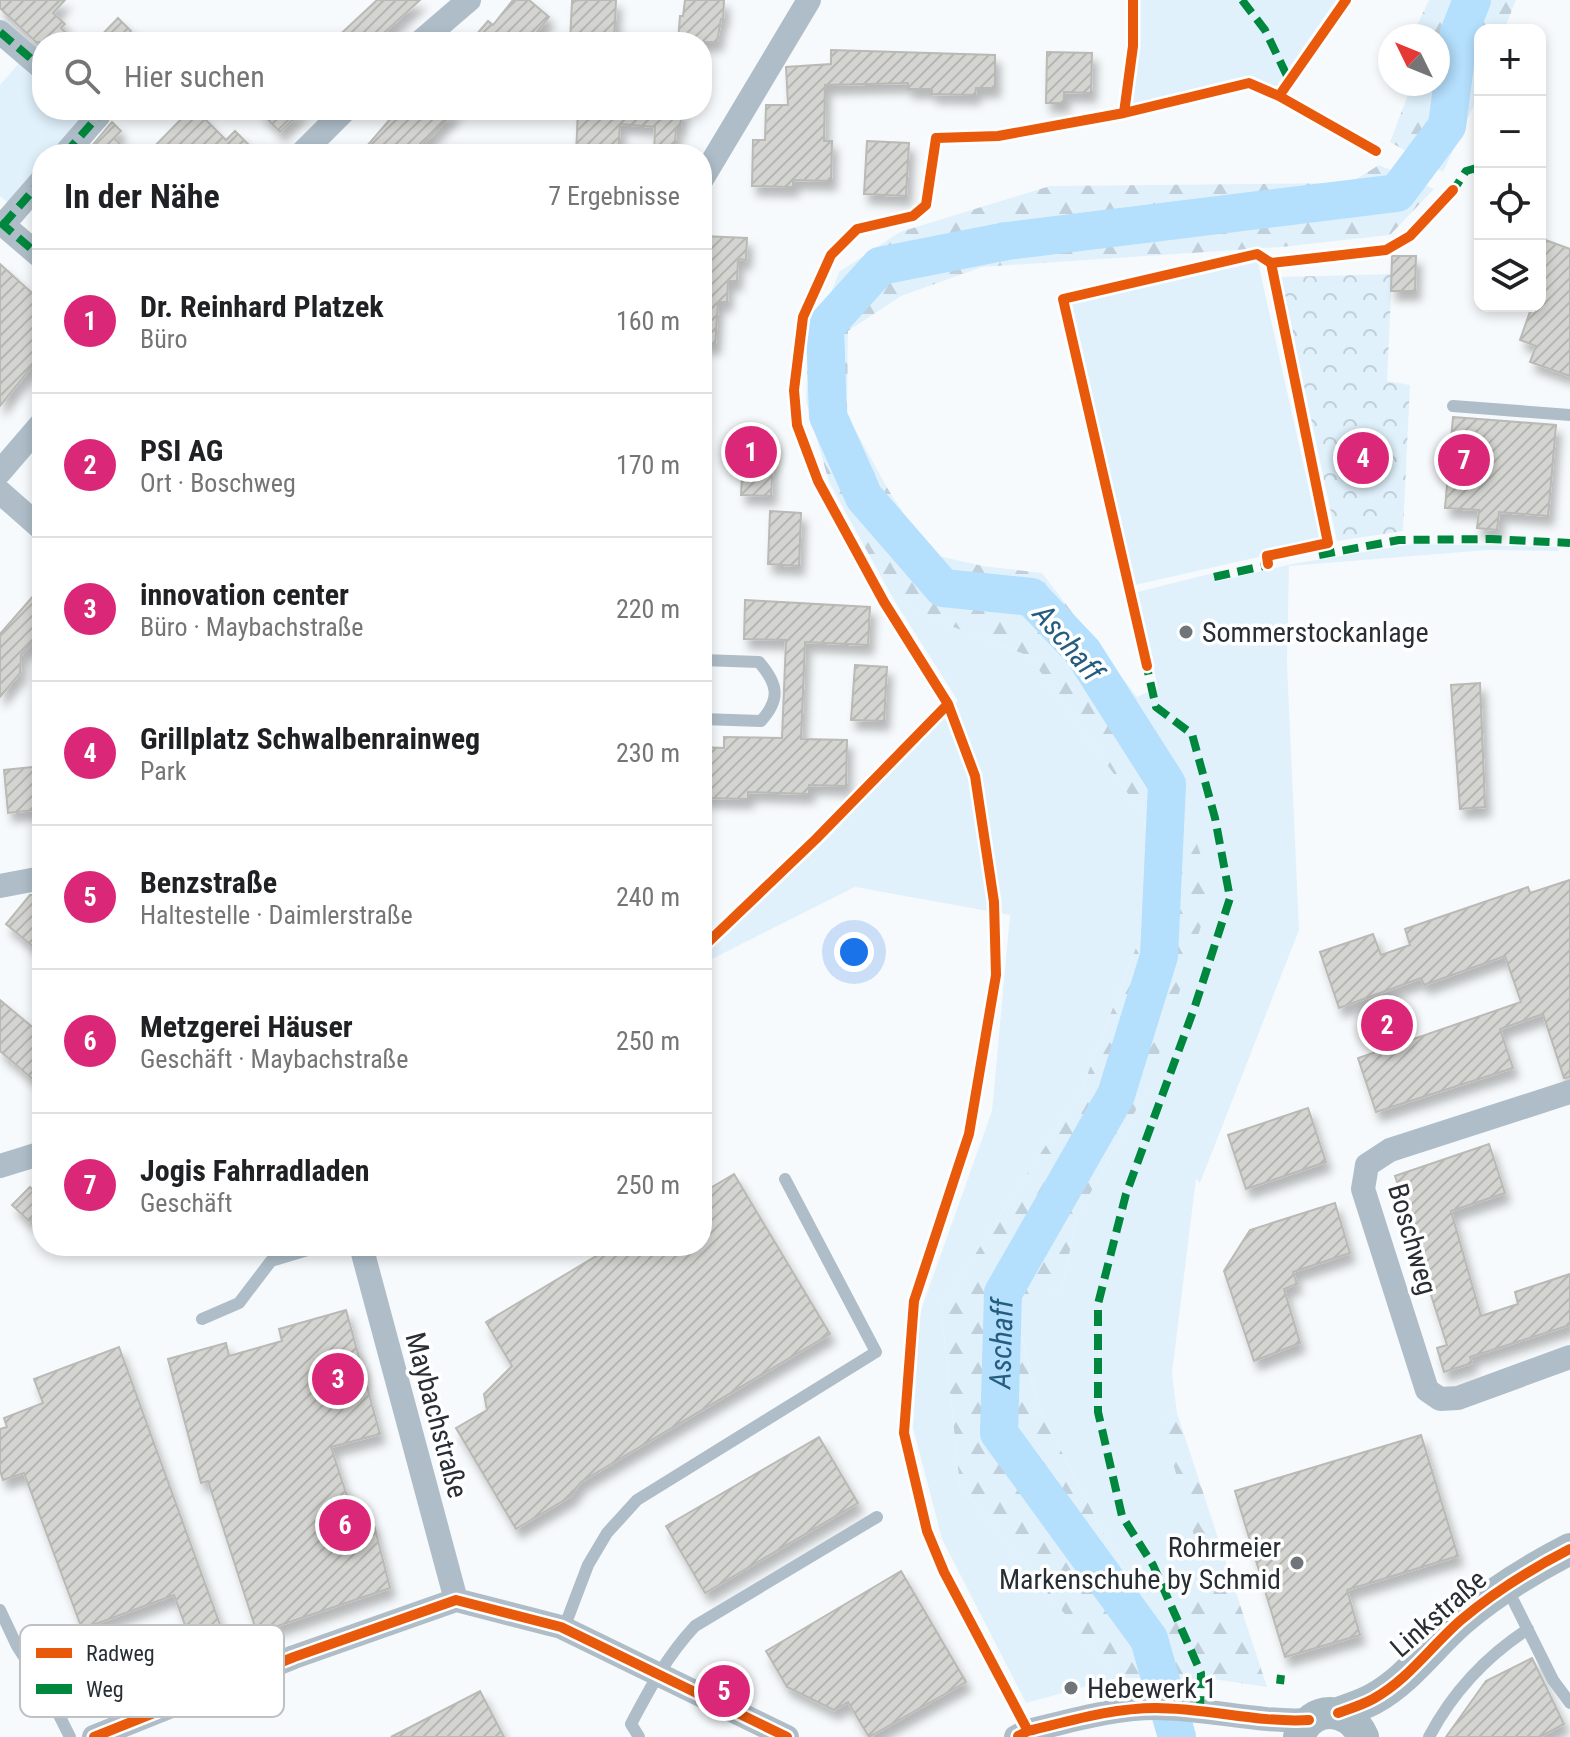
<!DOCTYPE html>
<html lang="de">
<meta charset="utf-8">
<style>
body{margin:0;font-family:"Roboto Condensed",sans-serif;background:#f2f2f2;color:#202124}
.controls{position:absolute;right:24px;top:24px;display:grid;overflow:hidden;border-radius:16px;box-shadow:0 4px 12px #0003}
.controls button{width:72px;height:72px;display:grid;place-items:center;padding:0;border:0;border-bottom:2px solid #e0e0e0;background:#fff;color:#202124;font:40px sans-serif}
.compass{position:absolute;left:1378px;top:24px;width:72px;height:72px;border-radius:50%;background:#fff;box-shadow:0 4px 12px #0003;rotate:313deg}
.you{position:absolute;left:854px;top:952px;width:28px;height:28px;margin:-20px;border:6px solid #fff;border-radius:50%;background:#1a73e8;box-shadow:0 0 0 12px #1a73e833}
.badge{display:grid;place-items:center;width:52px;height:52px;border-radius:50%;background:#db2777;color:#fff;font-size:26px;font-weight:700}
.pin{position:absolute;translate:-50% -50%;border:4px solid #fff;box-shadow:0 2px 8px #0006}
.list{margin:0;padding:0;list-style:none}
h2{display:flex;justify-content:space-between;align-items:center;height:104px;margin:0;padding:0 32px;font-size:34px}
h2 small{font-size:26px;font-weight:400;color:#757577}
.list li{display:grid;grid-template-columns:52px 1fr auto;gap:24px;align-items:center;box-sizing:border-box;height:144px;padding:0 32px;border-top:2px solid #e0e0e0}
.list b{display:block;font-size:30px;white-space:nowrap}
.list p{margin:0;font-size:26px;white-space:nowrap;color:#757577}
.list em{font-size:26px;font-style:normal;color:#757577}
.icon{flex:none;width:44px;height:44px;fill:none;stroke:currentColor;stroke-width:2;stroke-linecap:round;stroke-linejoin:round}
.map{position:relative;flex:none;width:1570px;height:1737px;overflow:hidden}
.search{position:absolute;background:#fff;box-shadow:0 4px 12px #0003;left:32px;top:32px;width:680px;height:88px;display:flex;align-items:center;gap:20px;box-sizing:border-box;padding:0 28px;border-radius:32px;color:#757577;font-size:30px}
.panel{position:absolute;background:#fff;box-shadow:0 4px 12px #0003;left:32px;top:144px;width:680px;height:1112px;border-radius:32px}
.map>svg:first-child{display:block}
.grass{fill:#e0f1fc}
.forest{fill:url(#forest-firs)}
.park{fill:url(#park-crowns)}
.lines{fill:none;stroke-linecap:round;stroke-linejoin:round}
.river{stroke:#b4dffd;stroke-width:38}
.building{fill:url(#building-hatch);stroke:#b9b9b6;stroke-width:2;filter:url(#shadow)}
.lane{stroke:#aebdc8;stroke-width:12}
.street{stroke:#aebdc8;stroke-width:24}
.secondary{stroke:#aabbc6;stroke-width:32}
.quiet{stroke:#00873e;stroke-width:8;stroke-dasharray:16 8;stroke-linecap:butt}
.cycleway-casing{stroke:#fff;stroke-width:15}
.cycleway{stroke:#e8590c;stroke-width:10}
.poi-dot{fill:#70757a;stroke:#fff;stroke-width:3}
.labels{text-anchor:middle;stroke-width:7;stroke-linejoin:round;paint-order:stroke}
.poi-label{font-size:28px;fill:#272e34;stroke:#fff;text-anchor:start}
.street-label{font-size:28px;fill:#272e34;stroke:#fff}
.water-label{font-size:30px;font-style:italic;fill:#255d80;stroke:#fff}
.key{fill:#fff;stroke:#bec0c2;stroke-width:2}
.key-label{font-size:22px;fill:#272e34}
</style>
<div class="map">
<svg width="1570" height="1737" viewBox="0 0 1570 1737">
<defs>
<pattern id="forest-firs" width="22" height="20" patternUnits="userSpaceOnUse" patternTransform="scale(2)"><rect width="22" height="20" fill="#e0f1fc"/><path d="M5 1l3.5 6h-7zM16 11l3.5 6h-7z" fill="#c0cfd9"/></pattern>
<pattern id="park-crowns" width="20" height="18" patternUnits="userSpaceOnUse" patternTransform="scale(2)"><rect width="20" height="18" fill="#e0f1fc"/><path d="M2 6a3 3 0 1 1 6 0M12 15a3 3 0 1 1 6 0" fill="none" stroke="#c0cfd9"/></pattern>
<pattern id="building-hatch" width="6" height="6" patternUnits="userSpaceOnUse" patternTransform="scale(2)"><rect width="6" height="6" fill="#d4d4d1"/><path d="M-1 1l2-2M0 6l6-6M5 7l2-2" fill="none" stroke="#b6b6b4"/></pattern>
<filter id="shadow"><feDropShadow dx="5" dy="9" stdDeviation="4" flood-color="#0004"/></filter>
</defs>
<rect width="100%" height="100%" fill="#f7fafc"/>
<path class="grass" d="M1140,0H1336L1275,88L1246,76L1133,104L1140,47Z
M20,62L42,81V110H76L83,116L51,154H42V164L8,203L0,196V85Z
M1258,262L1321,543L1135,585L1072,304Z
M1413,544L1557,547L1559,551L1488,550L1289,566L1287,663L1299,930L1200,1183L1196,1179L1172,1373L1177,1413L1161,1418L1210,1588L1160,1631L1105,1536L1038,1406L1018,1319L1063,1286L1076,1219L1147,1090L1180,795L1137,697L1158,688L1138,592L1213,573L1215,582L1292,564Z
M894,600L948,625L1029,656L1144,816L1150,911L1081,1091L941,1307L960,1486L1117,1678L1026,1703L942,1539L913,1428L920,1313L992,1111L1010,915L855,887L702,964V958L958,701Z"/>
<path class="forest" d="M1429,0H1516L1504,30H1480V92L1443,172L1390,142L1412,84H1438V36H1412Z
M1379,165L1434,189L1390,235L1281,247L982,267L901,296L848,331L847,415L889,491L930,554L983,566L1042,573L1137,697L1180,795L1213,890L1147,1090L1076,1219L1063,1286L1018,1320L1038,1406L1105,1536L1160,1631L1209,1588L1160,1418L1177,1413L1267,1687L1213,1679L1117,1678L960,1486L941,1307L1081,1091L1150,911L1144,816L1029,656L948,625L894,600L829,482L806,401L808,353L839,272L900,232L1050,186L1350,183Z"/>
<path class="park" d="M1392,274L1387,381L1410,385L1403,531L1337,541L1281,277Z"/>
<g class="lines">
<path class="river" id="s1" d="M1177,1737L1149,1639L999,1433L1003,1293L1116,1095L1159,956L1167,784L1083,652L1031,597L943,588L864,497L828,416L825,327L880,266L1007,241L1397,193L1447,126L1459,33L1472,0"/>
</g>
<path class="building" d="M0,0H65L53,13L65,24L61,28L76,42H36L0,8Z
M377,0H420L374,42H332Z
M513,0H529L549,17L529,42H470L488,21L493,25Z
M581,0H616L614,42H570L572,1Z
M685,0H724L723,19H721L717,42H678L680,16H683Z
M118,18L131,31L120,42H95Z
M831,50L995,55V88H976L975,95L932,94V89H908V83L825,85L824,141H832L831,181L793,180V187L752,186L753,140H765L766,105H788L786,67L831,64Z
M1047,52L1092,53L1091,93L1064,92V103H1046Z
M190,110H196L226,140L235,131L258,154H147Z
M259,110H303L280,132Z
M398,110H456L414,154H360Z
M578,110H682L680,128H676L674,154H654L655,127L620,124L618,154H576Z
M112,122L121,131L114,138L120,144L111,154H85Z
M867,141L909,143L906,196L864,194Z
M702,236L747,238L746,260L738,259L737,281H728L727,302H718L715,345L702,344Z
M1540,238L1570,249V376L1530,362L1536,346L1520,340L1532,306H1540Z
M1392,256H1416L1415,291H1391Z
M0,264L42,302V354L0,406Z
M1453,417L1556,425L1548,516L1499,512L1497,530L1477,528L1479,510L1445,508Z
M744,438L774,440L771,496L741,495Z
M770,511L801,513L799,566L768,564Z
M42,586V631L21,655L20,673L0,697V634Z
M745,600L870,607L868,645L805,642L801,739L847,740L846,786L809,785V794L748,792V799L702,798V747L724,748V737L782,738L786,640L744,639Z
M855,665L887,667L884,721L851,720Z
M1480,683L1485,807L1460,809L1451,685Z
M42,766V809L8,813L4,770Z
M1570,880V1077L1564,1078L1543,1014L1500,1029L1513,1068L1376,1112L1358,1058L1521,1002L1505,956L1424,985L1421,978L1339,1008L1320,952L1373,934L1381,955L1410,945L1405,929L1528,887L1530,893Z
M30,895H34L42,902V954L6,924Z
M0,1000L42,1035V1087L0,1051Z
M1308,1108L1326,1162L1246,1189L1228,1135Z
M1489,1144L1505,1193L1451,1211L1481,1316L1518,1304L1515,1292L1570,1274V1325L1470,1357L1472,1363L1444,1372L1437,1348L1447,1345L1430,1292L1433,1291L1395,1176Z
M734,1174L830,1334L581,1482L571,1496L516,1529L456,1428L487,1410L484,1394L512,1366L486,1322L613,1246H702V1193Z
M30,1187L42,1199V1206L29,1221L12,1205Z
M1335,1203L1350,1253L1293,1272L1297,1284L1284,1289L1300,1343L1254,1361L1224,1271L1250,1230Z
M346,1310L380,1434L331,1447L357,1527L373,1521L390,1588L257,1633L208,1481L201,1483L168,1359L226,1343L229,1356L282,1341L279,1329Z
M119,1347L227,1644L175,1664L163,1633L185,1625L174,1595L82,1629L24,1473L3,1480L0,1471V1429L7,1427L4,1418L43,1403L34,1379Z
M1421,1435L1458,1556L1347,1590L1360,1635L1285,1657L1235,1491Z
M819,1437L858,1503L705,1593L666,1526Z
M901,1571L966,1682L869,1737L848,1702L834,1710L787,1687L766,1651Z
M1532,1658L1564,1724L1540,1737H1446L1486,1681Z
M480,1691L504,1737H391Z"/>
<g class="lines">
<path class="lane" d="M1453,406L1570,415
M702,660L759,662C778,684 781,699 761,721L702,719
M202,1319L239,1303L271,1261L321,1246
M1507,1588L1553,1680L1570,1703
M0,1610L17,1646L50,1697L70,1737
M564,1628L588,1565L607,1533L637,1500L876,1352L785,1179
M639,1737L631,1724C650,1688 667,1656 695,1626L877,1517
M1429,1737C1452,1693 1487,1656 1528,1629"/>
<path class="street" d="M0,32L42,68
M420,42L469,0
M65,154L99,115L93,110
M301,154L345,110
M702,179L809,0
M0,222L42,258
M3,225L42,180
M0,472L42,423
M0,492L42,529
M0,886L42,878
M1570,1092L1390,1150L1367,1165L1363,1189L1427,1390L1440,1399L1458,1398L1570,1357
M0,1166L42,1153
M361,1246L456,1600
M94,1737L294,1657L456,1600L561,1627L787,1737
M1016,1737L1028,1731C1070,1721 1112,1708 1156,1708C1207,1708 1258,1723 1309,1720"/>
<path class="secondary" d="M1338,1713C1349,1709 1362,1705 1373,1699C1408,1680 1431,1646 1461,1620C1495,1591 1531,1569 1570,1549
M1299,1737C1311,1704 1350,1706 1363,1737"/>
<path class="quiet" d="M1242,0L1265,30L1289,80
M0,32L42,68
M65,154L99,115L93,110
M1451,194L1466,171L1480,167
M0,222L42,258
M3,225L42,180
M1319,555L1399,540L1491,539L1570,543
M1214,577L1272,564
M1145,659L1156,707L1192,734L1215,818L1230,898L1195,1006L1126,1194L1098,1304V1412L1122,1516L1153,1565L1201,1673L1200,1712
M1280,1684L1281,1675"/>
<g class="cycleway-casing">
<path id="cycleway" d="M1279,96L1376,151
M1124,113L1133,46V0
M1268,564L1267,556L1328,543L1271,263
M1147,666L1063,299L1257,254L1271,263L1386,250L1410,236L1453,190
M702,948L816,839L948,704
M1338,1713C1349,1709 1362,1705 1373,1699C1408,1680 1431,1646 1461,1620C1495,1591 1531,1569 1570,1549
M1028,1731L944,1572L927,1531L904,1433L914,1301L969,1134L996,975L994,902L975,776L948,704L884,602L818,481L797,425L794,390L803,317L831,255L857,229L913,216L926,205L936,138L998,136L1124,113L1249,83L1279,96L1346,0
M1018,1736L1028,1731C1070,1721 1112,1708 1156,1708C1207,1708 1258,1723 1309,1720
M94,1737L294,1657L456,1600L561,1627L787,1737"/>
</g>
<use href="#cycleway" class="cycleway"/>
</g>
<g class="poi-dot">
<circle cx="1186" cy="632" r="8"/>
<circle cx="1297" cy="1563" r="8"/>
<circle cx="1071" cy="1688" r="8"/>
</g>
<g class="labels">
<g class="poi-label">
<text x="1202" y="642">Sommerstockanlage</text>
<text x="1281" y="1557" text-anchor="end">Rohrmeier<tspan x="1281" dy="32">Markenschuhe by Schmid</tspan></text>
<text x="1087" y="1698">Hebewerk 1</text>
</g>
<g class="street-label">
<text transform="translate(1413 1239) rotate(74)" y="10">Boschweg</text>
<text transform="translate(437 1415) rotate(75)" y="10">Maybachstraße</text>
<text transform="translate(1438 1613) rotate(-41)" y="10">Linkstraße</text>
</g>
<g class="water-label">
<text transform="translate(1068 643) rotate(50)" y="10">Aschaff</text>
<text dy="10" stroke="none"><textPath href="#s1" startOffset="446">Aschaff</textPath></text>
</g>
</g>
<rect x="20" y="1625" width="264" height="92" rx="12" class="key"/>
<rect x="36" y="1648" width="36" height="10" fill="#e8590c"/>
<rect x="36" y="1684" width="36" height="10" fill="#00873e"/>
<g class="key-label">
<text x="86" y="1661">Radweg</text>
<text x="86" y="1697">Weg</text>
</g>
</svg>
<div class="controls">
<button>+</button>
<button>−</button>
<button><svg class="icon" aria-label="locate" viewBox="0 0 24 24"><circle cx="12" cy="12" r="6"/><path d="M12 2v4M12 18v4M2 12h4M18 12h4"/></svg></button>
<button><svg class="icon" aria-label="layers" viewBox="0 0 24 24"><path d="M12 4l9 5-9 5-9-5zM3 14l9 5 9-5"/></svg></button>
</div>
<svg class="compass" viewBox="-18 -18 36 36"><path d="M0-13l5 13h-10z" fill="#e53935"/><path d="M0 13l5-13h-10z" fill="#757577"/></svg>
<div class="you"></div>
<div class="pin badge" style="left:751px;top:452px">1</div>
<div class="pin badge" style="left:1387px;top:1025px">2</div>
<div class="pin badge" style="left:338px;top:1379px">3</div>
<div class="pin badge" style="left:1363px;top:458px">4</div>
<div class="pin badge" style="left:724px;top:1691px">5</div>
<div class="pin badge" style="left:345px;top:1525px">6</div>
<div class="pin badge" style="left:1464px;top:460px">7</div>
<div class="search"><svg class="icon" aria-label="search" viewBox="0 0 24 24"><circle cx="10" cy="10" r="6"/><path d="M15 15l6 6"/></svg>Hier suchen</div>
<section class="panel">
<h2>In der Nähe<small>7 Ergebnisse</small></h2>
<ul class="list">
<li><span class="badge">1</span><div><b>Dr. Reinhard Platzek</b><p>Büro</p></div><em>160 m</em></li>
<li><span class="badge">2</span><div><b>PSI AG</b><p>Ort · Boschweg</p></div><em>170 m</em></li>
<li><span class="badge">3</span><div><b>innovation center</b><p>Büro · Maybachstraße</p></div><em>220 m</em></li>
<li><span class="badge">4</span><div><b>Grillplatz Schwalbenrainweg</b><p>Park</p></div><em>230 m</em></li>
<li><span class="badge">5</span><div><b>Benzstraße</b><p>Haltestelle · Daimlerstraße</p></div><em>240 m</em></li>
<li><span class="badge">6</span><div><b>Metzgerei Häuser</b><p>Geschäft · Maybachstraße</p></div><em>250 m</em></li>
<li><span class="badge">7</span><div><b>Jogis Fahrradladen</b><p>Geschäft</p></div><em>250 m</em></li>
</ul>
</section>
</div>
